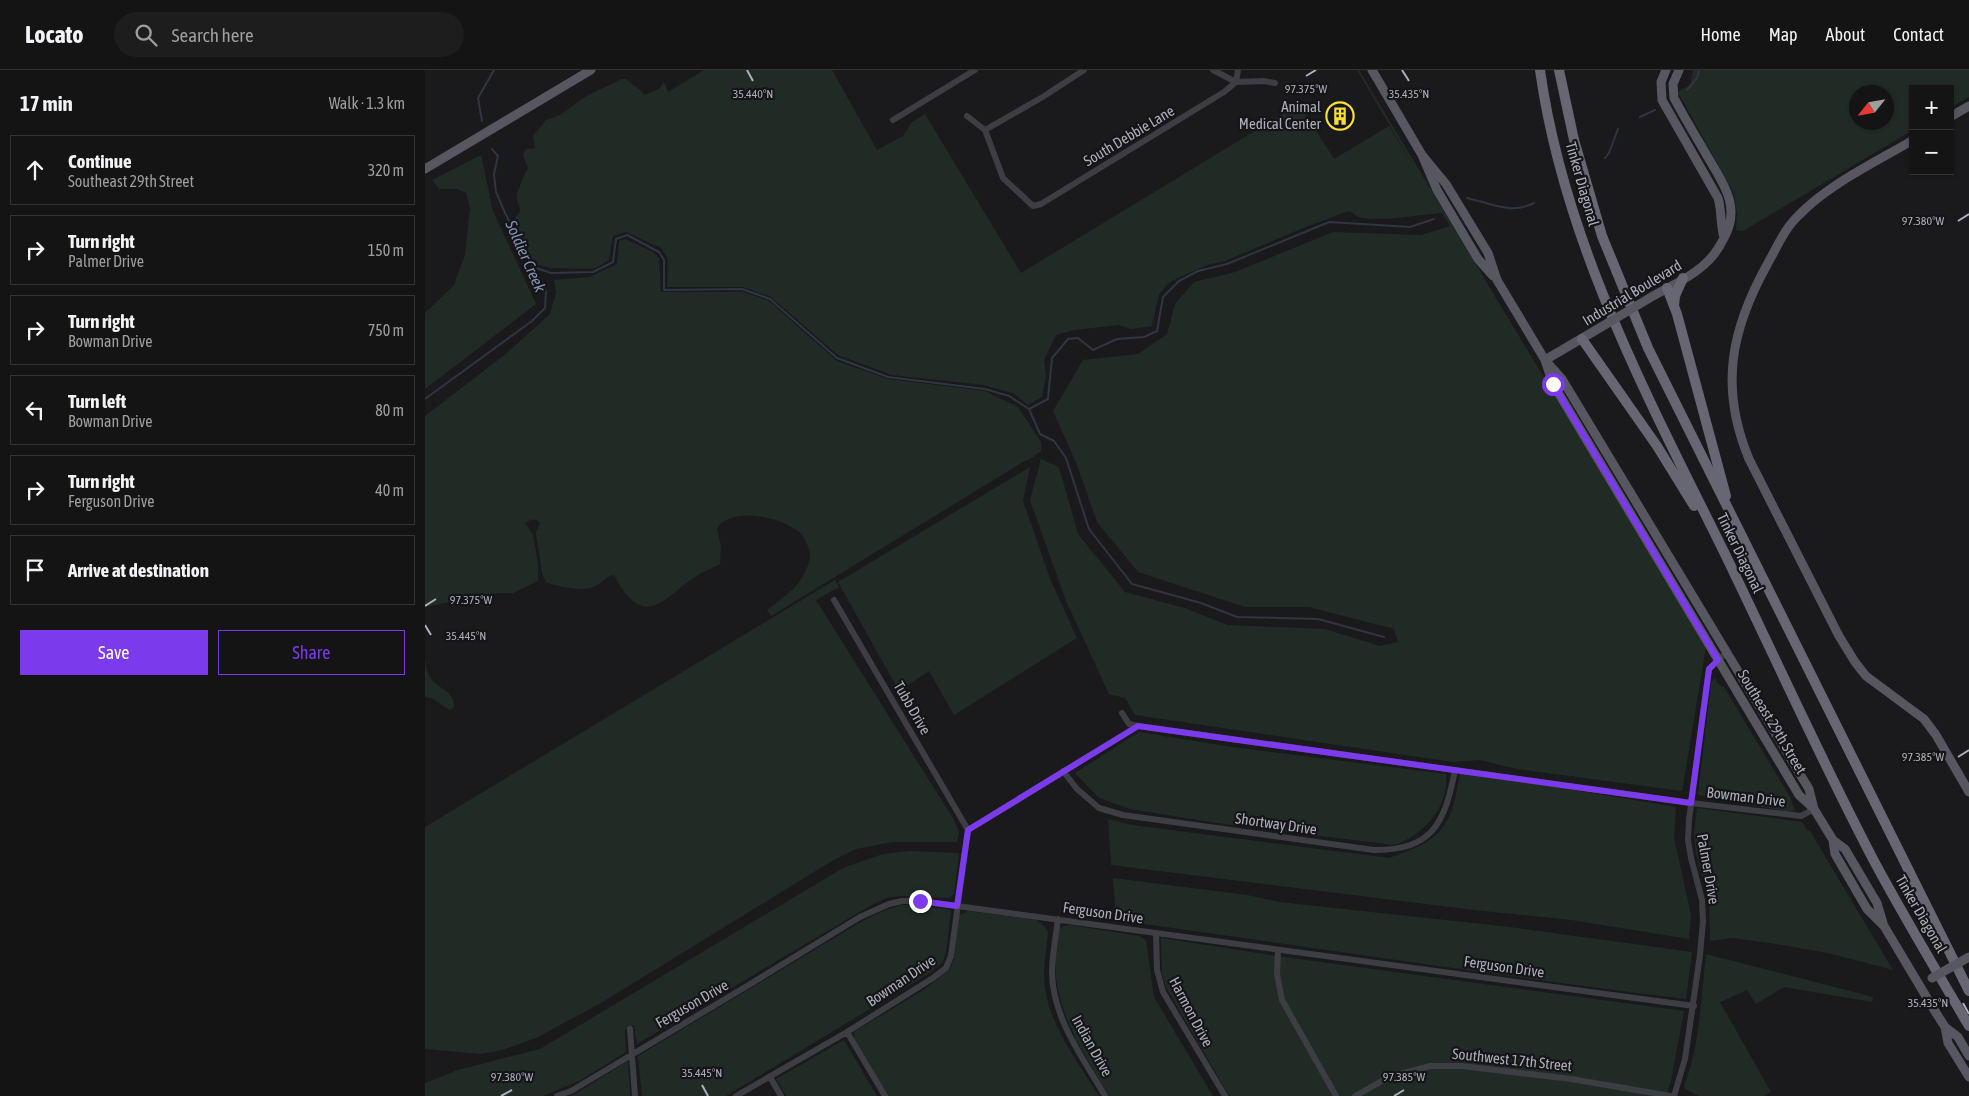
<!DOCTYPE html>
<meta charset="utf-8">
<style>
body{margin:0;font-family:"Asap Condensed",sans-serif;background:#1d1d1e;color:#f1f3f6}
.controls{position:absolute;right:15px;top:15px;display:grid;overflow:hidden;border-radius:0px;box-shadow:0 1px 4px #0004}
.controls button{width:45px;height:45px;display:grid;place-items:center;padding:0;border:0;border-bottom:1px solid #333334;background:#141415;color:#f1f3f6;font:25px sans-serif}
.compass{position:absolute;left:1424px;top:15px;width:45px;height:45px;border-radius:50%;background:#141415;box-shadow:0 1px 4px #0004;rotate:239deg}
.stop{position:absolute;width:15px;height:15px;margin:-11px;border:4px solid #7c3aed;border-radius:50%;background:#fff}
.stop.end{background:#7c3aed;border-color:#fff;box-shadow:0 1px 5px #0008}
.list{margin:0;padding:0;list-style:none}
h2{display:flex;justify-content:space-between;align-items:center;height:65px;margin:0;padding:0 20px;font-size:21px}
h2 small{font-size:16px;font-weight:400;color:#9d9ea0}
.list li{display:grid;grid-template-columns:32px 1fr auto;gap:15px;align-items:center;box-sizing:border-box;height:70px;margin:0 10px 10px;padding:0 10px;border:1px solid #333334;border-radius:0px}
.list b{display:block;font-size:19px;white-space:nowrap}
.list p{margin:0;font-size:16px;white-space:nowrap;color:#9d9ea0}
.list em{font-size:16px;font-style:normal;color:#9d9ea0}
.actions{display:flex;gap:10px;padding:15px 20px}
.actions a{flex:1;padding:11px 0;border:1px solid #7c3aed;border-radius:0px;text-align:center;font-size:18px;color:#7c3aed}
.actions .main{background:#7c3aed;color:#fff}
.icon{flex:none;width:28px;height:28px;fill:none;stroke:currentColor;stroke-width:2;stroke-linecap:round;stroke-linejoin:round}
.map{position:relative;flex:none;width:1544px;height:1026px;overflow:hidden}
header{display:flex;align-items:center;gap:30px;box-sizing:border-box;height:70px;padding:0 25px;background:#141415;border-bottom:1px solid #333334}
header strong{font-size:24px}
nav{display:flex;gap:28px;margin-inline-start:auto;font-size:18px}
.search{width:350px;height:45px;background:#1d1d1e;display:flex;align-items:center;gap:12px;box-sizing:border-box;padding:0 18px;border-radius:28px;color:#9d9ea0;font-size:19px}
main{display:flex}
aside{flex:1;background:#141415}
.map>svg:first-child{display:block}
.green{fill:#212b25;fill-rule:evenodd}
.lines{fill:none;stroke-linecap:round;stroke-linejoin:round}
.stream{stroke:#2f3541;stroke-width:2}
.minor{stroke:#3d3d44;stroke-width:6}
.major{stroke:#575761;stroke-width:9}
.highway{stroke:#676773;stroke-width:10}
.major-bridge{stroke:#575761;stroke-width:9}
.route{stroke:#7c3aed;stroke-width:6}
.ticks{fill:none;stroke:#acaebc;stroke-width:2}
.labels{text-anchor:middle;stroke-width:4.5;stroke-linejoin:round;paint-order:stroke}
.poi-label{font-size:15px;fill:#acaebc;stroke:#151517;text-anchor:end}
.street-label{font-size:15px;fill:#acaebc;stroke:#151517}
.water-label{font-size:16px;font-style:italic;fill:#8394b8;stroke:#151517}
.ticks-label{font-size:12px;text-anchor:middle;fill:#acaebc;stroke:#151517;stroke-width:4.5;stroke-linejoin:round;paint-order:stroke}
</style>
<header>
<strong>Locato</strong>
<div class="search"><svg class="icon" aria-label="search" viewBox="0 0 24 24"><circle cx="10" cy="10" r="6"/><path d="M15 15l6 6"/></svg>Search here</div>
<nav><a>Home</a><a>Map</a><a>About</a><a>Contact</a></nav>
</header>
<main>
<aside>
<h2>17 min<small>Walk · 1.3 km</small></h2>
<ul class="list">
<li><svg class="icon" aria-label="ahead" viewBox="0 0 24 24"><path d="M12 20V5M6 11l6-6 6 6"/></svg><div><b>Continue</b><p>Southeast 29th Street</p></div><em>320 m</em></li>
<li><svg class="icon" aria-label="right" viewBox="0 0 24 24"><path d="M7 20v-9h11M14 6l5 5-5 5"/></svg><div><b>Turn right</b><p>Palmer Drive</p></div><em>150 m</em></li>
<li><svg class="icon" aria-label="right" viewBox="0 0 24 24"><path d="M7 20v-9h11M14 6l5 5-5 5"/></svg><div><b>Turn right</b><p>Bowman Drive</p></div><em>750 m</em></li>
<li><svg class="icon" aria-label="left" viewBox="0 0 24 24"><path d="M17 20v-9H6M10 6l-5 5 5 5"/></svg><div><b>Turn left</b><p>Bowman Drive</p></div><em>80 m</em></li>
<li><svg class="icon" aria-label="right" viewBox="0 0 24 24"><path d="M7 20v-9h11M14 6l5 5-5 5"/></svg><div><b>Turn right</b><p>Ferguson Drive</p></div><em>40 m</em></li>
<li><svg class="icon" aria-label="arrive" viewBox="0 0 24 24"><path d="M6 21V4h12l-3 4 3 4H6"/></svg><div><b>Arrive at destination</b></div></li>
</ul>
<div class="actions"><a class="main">Save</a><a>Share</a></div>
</aside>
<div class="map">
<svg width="1544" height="1026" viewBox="0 0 1544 1026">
<rect width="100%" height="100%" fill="#1a1a1c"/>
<path class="green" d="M279,0H407L452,80L478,66L487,52L500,44L596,203L874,34L909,89L964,56L991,100L932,0H934L1281,577L1257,721L1092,699L1055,690L1028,692L710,645L700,628L684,624L641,531L605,430L616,389L634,397L653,464L700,522L760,538L802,555L900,559L955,576L973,572L969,559L884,537H820L713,502L672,452L652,395L628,341L658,290L713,284L742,264L750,234L769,212L810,202L908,162L996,165L1025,156L1017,143C992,145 962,151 938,148C933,148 929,143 924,141L883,156L800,191L782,195L751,209L744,213L734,224L727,256L706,259L694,255L649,260L631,265L619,290L621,306L617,327L603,335L588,323L580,321L559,315L467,305L413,285L346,227L318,217H242L243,189L236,178L201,162L188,166L184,190L171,198L163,199L126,198L109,194L88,152L95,141C95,135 91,131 92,125C92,122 101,100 103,98L98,85C101,76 104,80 110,78L108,66L121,50L135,45L161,26L197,9H201C207,15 215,18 219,25L234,19L239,12L243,22Z
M1268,0H1544V27L1525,38V19H1488V60L1318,161L1311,160L1312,143L1309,124L1253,22L1265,15ZM1432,22H1462V52H1432Z
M56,85L68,141L111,234L0,319V243L29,215L40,185L45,138L41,123L32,119H14L7,110Z
M200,169L228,182L234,188L236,222H318L344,231L412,291L463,309L560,321L593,337L616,372V381L605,389L598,392L346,546L342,540C355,530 374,518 380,502C382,498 386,489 385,484C385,479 380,470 378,466C364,448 305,434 292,459L296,476L295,494C285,499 273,504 264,511C244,525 225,552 202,525C197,520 193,512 189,505C181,506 179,511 172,515C161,523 133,517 121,512L117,503L111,463L115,453C110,448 106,449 100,453L108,465L113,493V511L88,523H73L39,527L36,530L0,537V346L82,283L125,244L131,222L129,210L164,207L192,194L194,171Z
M605,397L598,431L626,511L652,568L529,645L504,601L474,621L413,512Z
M410,510L414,517L391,530L529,750L534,762L532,772H467L431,779L407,791L176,933L111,968L77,980L56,984L0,979V757Z
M0,588C1,596 2,605 8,611C17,620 29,622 29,637L25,640C15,635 11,628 0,627Z
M1290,608L1294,615L1299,617L1365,727L1370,740L1365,742L1273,725L1286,613Z
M714,662L807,677L1021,704C1024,737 999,765 969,775L799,754L705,739L674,728L650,703Z
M1035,701L1251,737L1249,767L1266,845L1264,869L1147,850L1049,840L686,795L683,749L707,755L964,788C1018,770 1027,757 1035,701Z
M1272,738L1377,752L1382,760L1385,761L1468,900L1403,883L1351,874L1308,868L1285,871L1284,831L1271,783L1269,763Z
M485,781L534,783L529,824L525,828L476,826L461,828L443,837L212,974L209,955L200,960L201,982L156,1010L118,1026H0V1013L33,1000L115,979L418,798L458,784Z
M688,808L822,825L854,832L1085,857L1267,882L1261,929C1070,906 881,876 691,850Z
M476,835L497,836L526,840L521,882L518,892L506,902L301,1026H217L213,986L434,853L456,842Z
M543,841L611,850L620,857L623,862C622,876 619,890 619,904C619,949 651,989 674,1026H463L429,968V962L500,919L525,899L529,889L533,851L535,845Z
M645,855L714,866L721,870L729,927L788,1026H684C663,990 639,956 632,914C629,896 632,877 633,860L638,856Z
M736,868L859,887L1259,941L1246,1011L1241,1026H804L741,917L737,905Z
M1281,884L1448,927L1447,932L1359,917L1331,934L1322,920L1295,932L1346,1022L1339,1026H1274L1260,1019L1259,1016C1275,975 1276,928 1281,884Z
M419,970L452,1026H361L351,1009Z
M203,991L205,1026H145L150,1024Z"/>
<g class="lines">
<path class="stream" d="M1262,20L1272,8L1274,0
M1215,47L1230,40
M57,51L53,28L69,0
M1180,88L1184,83L1193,59
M1042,128C1065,133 1086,145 1109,133
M108,197L126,203L168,202L188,192L191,169L202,165L234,182L239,190V220L317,219L345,229L412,288L463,307L560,319L584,326L604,339L615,364L629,371L641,388L664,459L707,514L776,533L812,547L893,549L959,567
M0,329L107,251L120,238L121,221L80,143L71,122L69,104L73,86L67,79
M604,339L623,329L627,288L643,269L653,268L668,280L692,269L719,267L732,261L738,227L754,211L773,201L802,194L904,152L985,157L1009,149"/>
<path class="minor" d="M788,0L811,12L838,11L850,13
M542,46L560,60L578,108L608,136L616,134L799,22L811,12L813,0
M468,50L550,0
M560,60L616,28L659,0
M409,530L543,760
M697,643L704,654L713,656L1266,733L1376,746L1389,739
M638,701L652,719L674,738L698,745L949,780C1008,781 1020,752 1030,700
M633,849C631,866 627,885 627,903C628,949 658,988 680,1026
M731,863L732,900L738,922L800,1026
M853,880L852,904L857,930L911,1026
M205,959L210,1026
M422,962L460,1026
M345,1007L356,1026
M132,1026L146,1021L322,916L435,847L464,834L477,831H495L1269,936
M311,1026L422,962L508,908L521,898L526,886L543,760L713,656
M930,1026L964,1007L1005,996H1037L1146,1009L1246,1026
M1249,1026L1260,989L1275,885L1278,851L1277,830L1266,788L1263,770L1264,750L1284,599L1302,582"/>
<path class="major" d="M947,0L997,85L1012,120L1053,189L1068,206
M1241,0L1236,12L1237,30L1293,128C1297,141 1295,154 1299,168
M1525,47L1544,36
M1488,70C1451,92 1404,114 1374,145C1360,158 1352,177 1343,193C1306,259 1294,317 1324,389L1414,566L1430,592L1441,606L1499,649L1511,665L1544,722
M997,85L1021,114L1063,183L1072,210L1120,290L1137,309L1384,719L1389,739
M0,99L166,0
M1223,229C1243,217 1268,207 1284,190C1291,183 1295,176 1299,168C1317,136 1297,112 1281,84C1270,65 1259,47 1249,28L1248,14L1254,0
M1120,290L1128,314L1374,725L1389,739L1408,770L1410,784L1442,839L1459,856L1508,938L1520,957L1523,973L1544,1007
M1120,290L1183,253
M1408,770L1420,779L1452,833L1458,853
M1520,957L1533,967L1544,986"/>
<path class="highway" d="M1115,0C1139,172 1223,328 1299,482C1349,585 1396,690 1449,791C1479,847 1512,902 1544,956
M1134,0L1149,70L1177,166L1223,278L1544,921
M1242,218L1252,244L1301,426
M1249,236L1250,226L1258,208
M1157,269L1232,376L1269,436"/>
<path class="major-bridge" d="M1183,253L1223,229
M1507,908L1544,887"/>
</g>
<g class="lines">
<path class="route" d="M495,831L532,836L543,760L713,656L1266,733L1284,599L1293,590L1128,314"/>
</g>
<path class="ticks" d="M322,0L328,11M977,0L984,11M881,6L891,0M1533,151L1544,144M0,536L11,529M0,555L6,565M1533,687L1544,680M1538,933L1544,944M277,1015L283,1026M76,1026L87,1020M969,1026L979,1020"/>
<defs>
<g id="building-ring" transform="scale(1.4375)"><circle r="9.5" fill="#151517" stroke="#f8e036" stroke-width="1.5"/><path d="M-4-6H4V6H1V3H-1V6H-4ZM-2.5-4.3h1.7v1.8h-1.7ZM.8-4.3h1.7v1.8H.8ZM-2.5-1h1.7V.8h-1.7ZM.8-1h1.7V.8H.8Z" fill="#f8e036"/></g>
</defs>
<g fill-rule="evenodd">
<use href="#building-ring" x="915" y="46"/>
</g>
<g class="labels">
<g class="poi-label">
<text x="896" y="42">Animal<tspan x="896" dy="17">Medical Center</tspan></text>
</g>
<g class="street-label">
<text transform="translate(704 66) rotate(-31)" y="5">South Debbie Lane</text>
<text transform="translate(1157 114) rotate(74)" y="5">Tinker Diagonal</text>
<text transform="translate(1207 223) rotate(-31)" y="5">Industrial Boulevard</text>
<text transform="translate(1315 483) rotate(64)" y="5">Tinker Diagonal</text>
<text transform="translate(487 638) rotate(60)" y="5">Tubb Drive</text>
<text transform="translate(1347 652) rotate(59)" y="5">Southeast 29th Street</text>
<text transform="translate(1321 727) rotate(7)" y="5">Bowman Drive</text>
<text transform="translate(851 754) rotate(8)" y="5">Shortway Drive</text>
<text transform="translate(1283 799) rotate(80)" y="5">Palmer Drive</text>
<text transform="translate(678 843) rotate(8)" y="5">Ferguson Drive</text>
<text transform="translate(1496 844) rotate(60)" y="5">Tinker Diagonal</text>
<text transform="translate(1079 897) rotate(8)" y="5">Ferguson Drive</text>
<text transform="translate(476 911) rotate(-34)" y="5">Bowman Drive</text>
<text transform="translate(267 934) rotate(-30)" y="5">Ferguson Drive</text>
<text transform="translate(766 942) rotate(62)" y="5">Harmon Drive</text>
<text transform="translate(667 976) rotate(61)" y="5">Indian Drive</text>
<text transform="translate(1087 990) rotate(6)" y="5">Southwest 17th Street</text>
</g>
<g class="water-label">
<text transform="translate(101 186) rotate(66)" y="6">Soldier Creek</text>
</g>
</g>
<g class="ticks-label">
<text x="881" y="23">97.375°W</text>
<text x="328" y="28">35.440°N</text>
<text x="984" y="28">35.435°N</text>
<text x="1498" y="155">97.380°W</text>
<text x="46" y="534">97.375°W</text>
<text x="41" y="570">35.445°N</text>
<text x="1498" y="691">97.385°W</text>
<text x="1503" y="937">35.435°N</text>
<text x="277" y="1007">35.445°N</text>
<text x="87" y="1011">97.380°W</text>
<text x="979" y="1011">97.385°W</text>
</g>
</svg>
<div class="controls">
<button>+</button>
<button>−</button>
</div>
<svg class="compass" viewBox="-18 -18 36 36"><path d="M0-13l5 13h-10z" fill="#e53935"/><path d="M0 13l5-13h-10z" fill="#9d9ea0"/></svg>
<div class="stop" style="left:1128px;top:314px"></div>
<div class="stop end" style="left:495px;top:831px"></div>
</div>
</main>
